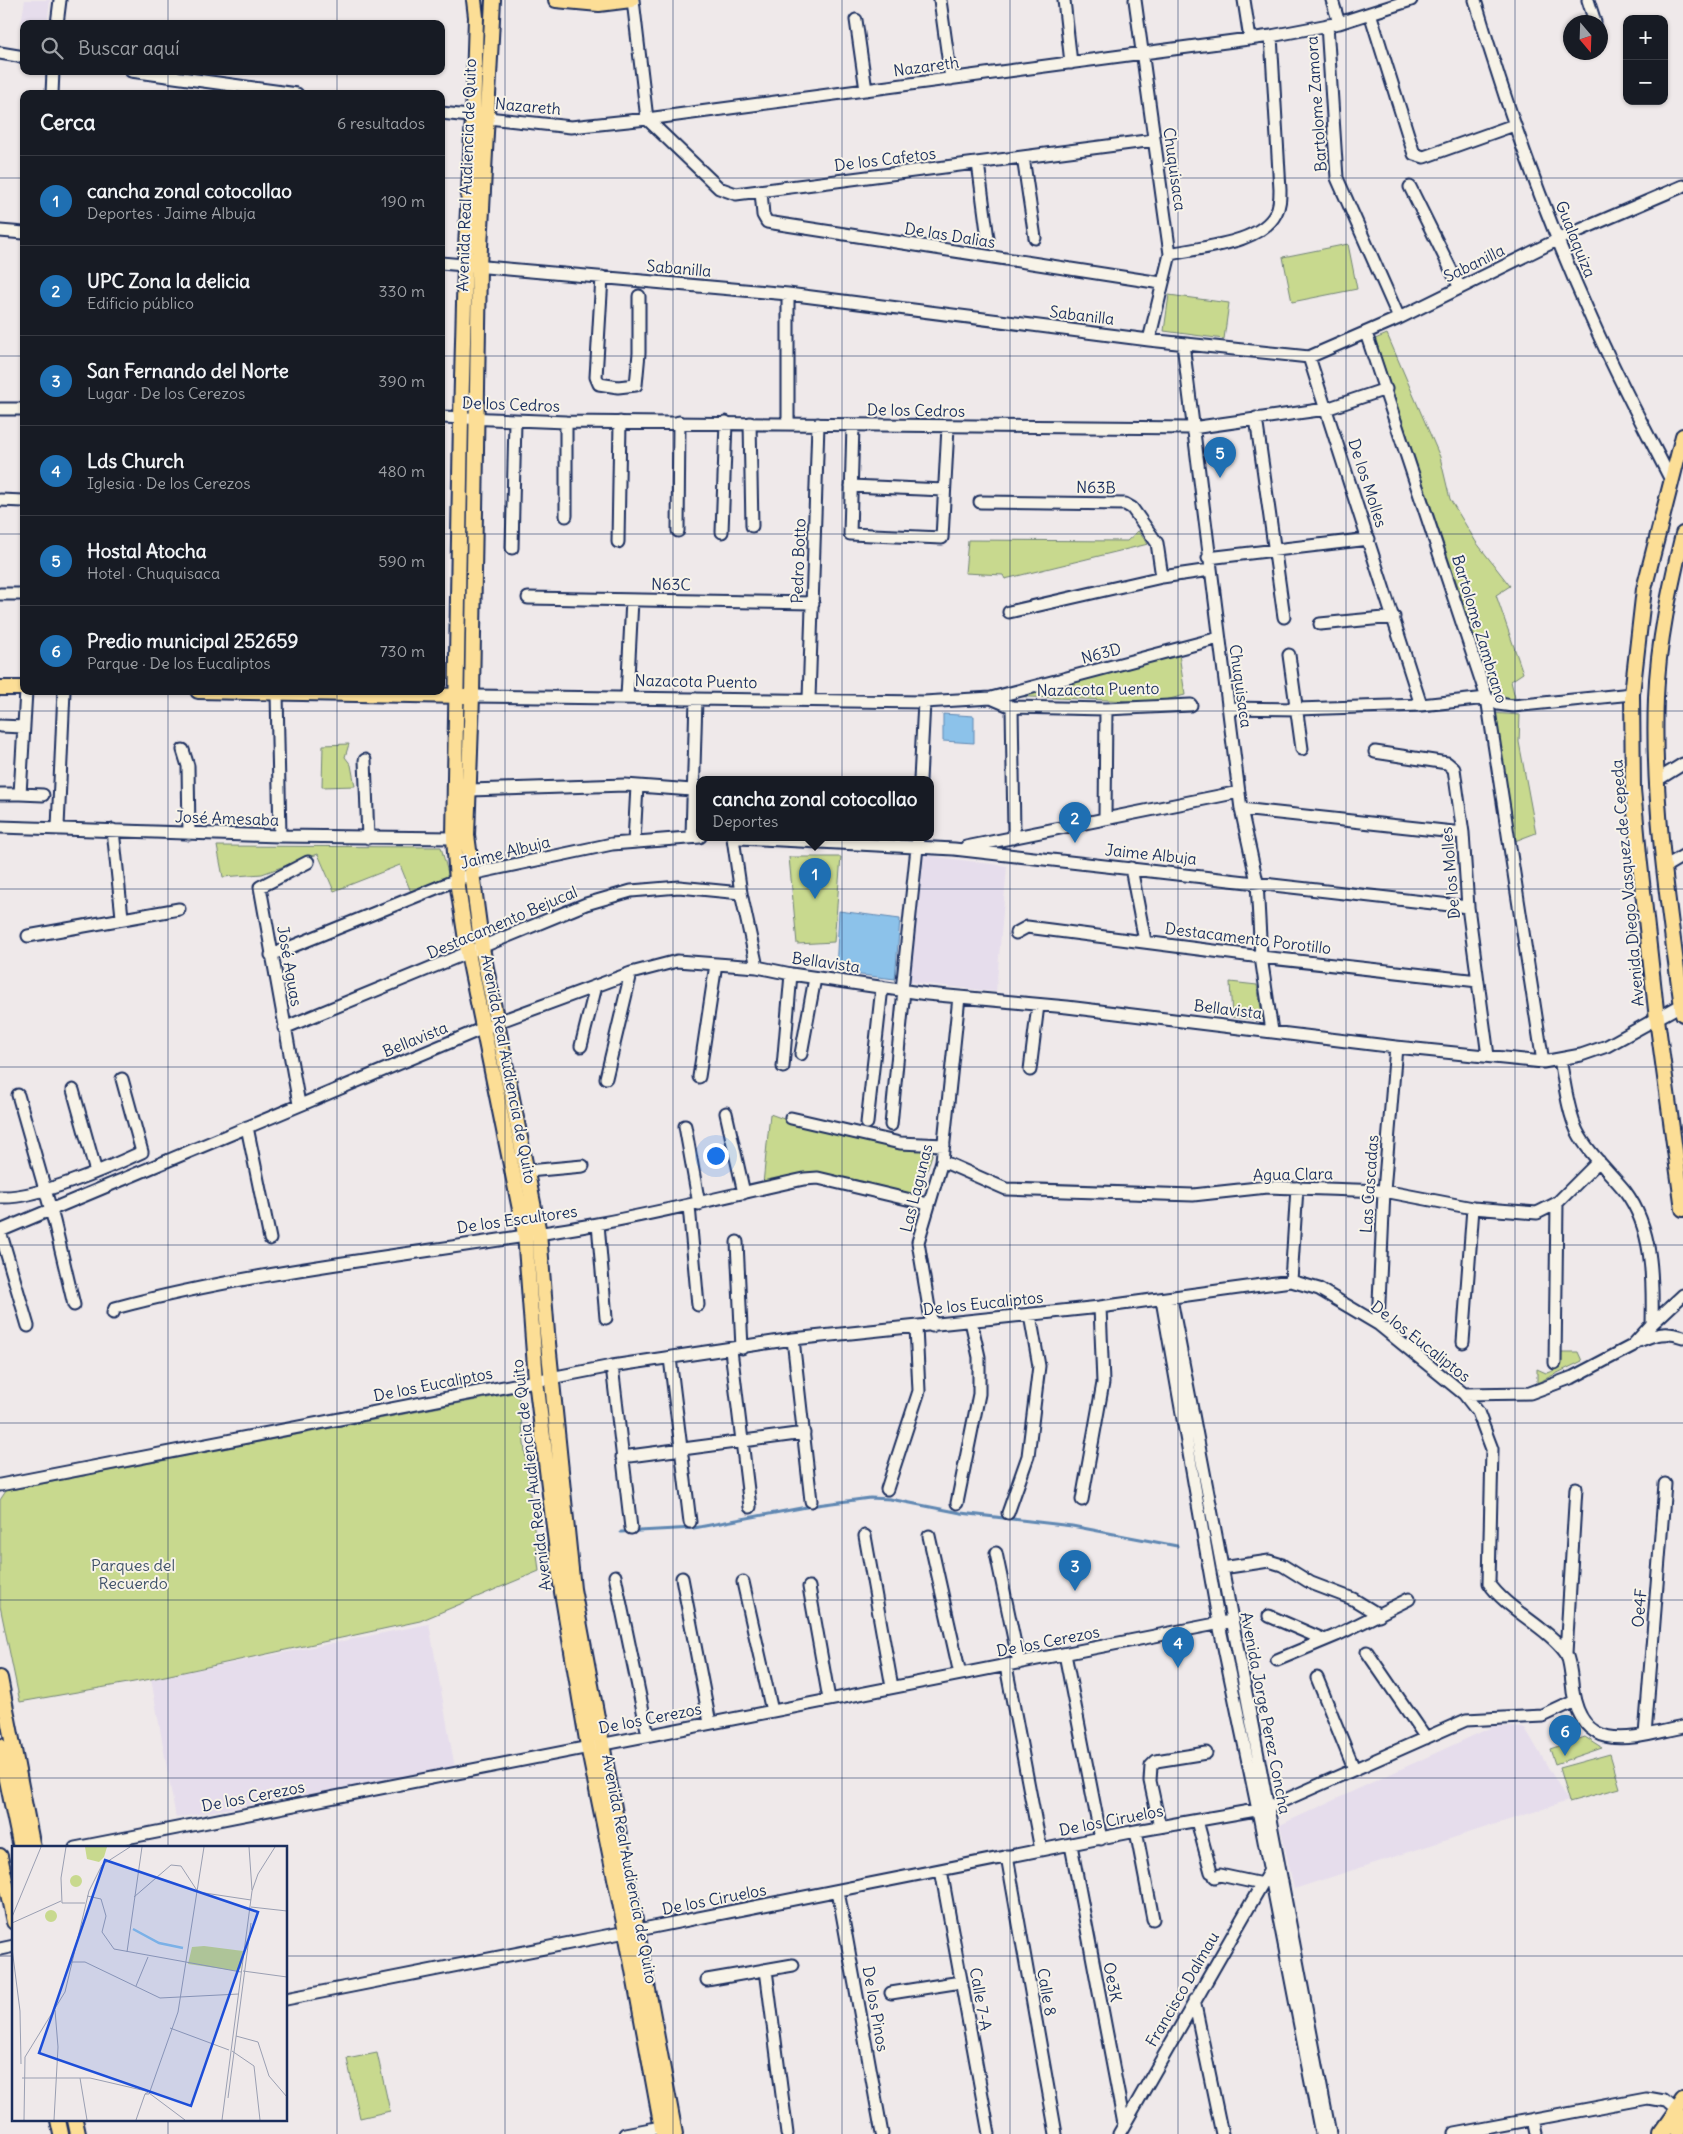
<!DOCTYPE html>
<html lang="es">
<meta charset="utf-8">
<style>
body{margin:0;font-family:Delius,sans-serif;background:#242831;color:#f1f3f6}
.controls{position:absolute;right:15px;top:15px;display:grid;overflow:hidden;border-radius:10px;box-shadow:0 1px 4px #0004}
.controls button{width:45px;height:45px;display:grid;place-items:center;padding:0;border:0;border-bottom:1px solid #363941;background:#171b24;color:#f1f3f6;font:25px sans-serif}
.compass{position:absolute;left:1563px;top:15px;width:45px;height:45px;border-radius:50%;background:#171b24;box-shadow:0 1px 4px #0004;rotate:161deg}
.you{position:absolute;left:715px;top:1155px;width:18px;height:18px;margin:-12px;border:4px solid #fff;border-radius:50%;background:#1a73e8;box-shadow:0 0 0 8px #1a73e833}
.badge{display:grid;place-items:center;width:32px;height:32px;border-radius:50%;background:#1f6fb2;color:#fff;font-size:16px;font-weight:700}
.pin{position:absolute;translate:-50% -41px;filter:drop-shadow(0 1px 2px #0008)}
.pin::after{content:'';position:absolute;top:26px;width:18px;height:15px;background:inherit;clip-path:polygon(0 0,100% 0,50% 100%)}
.popup{position:absolute;left:696px;top:776px;width:238px;height:65px;box-sizing:border-box;display:grid;place-content:center;border-radius:10px;background:#171b24;filter:drop-shadow(0 1px 4px #0005);font-size:16px;white-space:nowrap;color:#9ea1a6}
.popup b{font-size:19px;color:#f1f3f6}
.popup::after{content:'';position:absolute;left:50%;top:100%;margin-left:-10px;border:10px solid transparent;border-top-color:#171b24}
.list{margin:0;padding:0;list-style:none}
h2{display:flex;justify-content:space-between;align-items:center;height:65px;margin:0;padding:0 20px;font-size:21px}
h2 small{font-size:16px;font-weight:400;color:#9ea1a6}
.list li{display:grid;grid-template-columns:32px 1fr auto;gap:15px;align-items:center;box-sizing:border-box;height:90px;padding:0 20px;border-top:1px solid #363941}
.list b{display:block;font-size:19px;white-space:nowrap}
.list p{margin:0;font-size:16px;white-space:nowrap;color:#9ea1a6}
.list em{font-size:16px;font-style:normal;color:#9ea1a6}
.icon{flex:none;width:28px;height:28px;fill:none;stroke:currentColor;stroke-width:2;stroke-linecap:round;stroke-linejoin:round}
.map{position:relative;flex:none;width:1683px;height:2134px;overflow:hidden}
.search{position:absolute;background:#171b24;box-shadow:0 1px 4px #0004;left:20px;top:20px;width:425px;height:55px;display:flex;align-items:center;gap:12px;box-sizing:border-box;padding:0 18px;border-radius:10px;color:#9ea1a6;font-size:19px}
.panel{position:absolute;background:#171b24;box-shadow:0 1px 4px #0004;left:20px;top:90px;width:425px;height:605px;border-radius:10px}
.map>svg:first-child{display:block}
.built{fill:#e6ddec}
.green{fill:#c8d98e;stroke:#728476}
.water{fill:#8cc2ea;stroke:#5f87b2}
.lines{fill:none;stroke-linecap:round;stroke-linejoin:round}
.stream{stroke:#5f87b2;stroke-width:3}
.minor-casing{stroke:#1b2f5e;stroke-width:15}
.major-casing{stroke:#1b2f5e;stroke-width:18}
.minor{stroke:#f7f3e8;stroke-width:11}
.major{stroke:#fcde96;stroke-width:14}
.grid{fill:none;stroke:#1b2f5e;stroke-width:1;stroke-opacity:0.55}
.labels{text-anchor:middle;stroke-width:4;stroke-linejoin:round;paint-order:stroke}
.street-label{font-size:16px;fill:#1b2f5e;stroke:#f7f3e8}
.park-label{font-size:16px;fill:#3e5168;stroke:#f7f3e8}
.inset-river{fill:none;stroke:#8cc2ea;stroke-width:2.5}
.inset-road{fill:none;stroke:#9a9fb2;stroke-width:1}
.view{fill:#1d4ed8;fill-opacity:0.15;stroke:#1d4ed8;stroke-width:2.5}
.inset-edge{fill:none;stroke:#1b2f5e;stroke-width:2.5}
</style>
<div class="map">
<svg width="1683" height="2134" viewBox="0 0 1683 2134">
<rect width="100%" height="100%" fill="#efe9ea"/>
<filter id="ink" filterUnits="userSpaceOnUse"><feTurbulence type="fractalNoise" baseFrequency=".02" numOctaves="2"/><feDisplacementMap in="SourceGraphic" scale="10" xChannelSelector="R" yChannelSelector="G"/><feConvolveMatrix kernelMatrix="1 2 1 2 8 2 1 2 1" color-interpolation-filters="sRGB"/></filter>
<g filter="url(#ink)">
<path class="built" d="M25,0H50L47,24H21Z
M924,855L1007,866L996,992L910,982Z
M429,1624L455,1768L176,1818L151,1679Z
M1494,1726L1525,1728L1568,1801L1294,1889L1280,1825Z"/>
<path class="green" d="M1348,244L1357,289L1292,302L1283,257Z
M1169,295L1229,303L1224,339L1164,331Z
M1387,334L1440,457L1450,499L1476,542L1510,586L1496,595L1523,673L1511,681L1515,698L1508,699L1493,692L1375,339Z
M1138,531L1148,544L1005,579L1003,575L965,573L968,540L1127,541Z
M1179,654L1185,695L1158,702L1005,696Z
M1492,713L1520,715L1519,742L1536,833L1507,844Z
M349,744L345,757L351,765L355,786L322,787L323,745Z
M217,846L441,847L449,877L411,892L400,865L334,891L318,854L262,874L223,877Z
M789,857H841L834,942L797,944Z
M1230,982L1257,985L1263,1020L1232,1017Z
M770,1114C822,1134 878,1146 933,1152L918,1198L867,1182L818,1173L763,1184Z
M1558,1352H1578L1582,1361L1537,1383V1369L1546,1373C1558,1372 1558,1362 1558,1352Z
M518,1392L539,1571L420,1621L151,1679L20,1702L0,1606V1500L6,1491Z
M1585,1737L1602,1748L1555,1764L1550,1749Z
M1610,1754L1620,1788L1569,1802L1559,1768Z
M377,2053L390,2111L360,2118L347,2059Z"/>
<path class="water" d="M943,714L974,716V743L943,741Z
M839,911L900,919L895,979L836,972Z"/>
<g class="lines">
<path class="stream" d="M621,1532L694,1528L817,1505L870,1498L890,1499L961,1513L1072,1526L1177,1546"/>
<g class="minor-casing">
<path id="minor" d="M633,0L647,119
M940,0L951,79
M1064,0L1071,63
M1135,0L1170,254L1149,340
M1244,0L1250,39
M1332,0L1339,23
M1475,0C1507,109 1545,216 1592,320C1616,375 1644,427 1671,480
M1588,0L1595,22
M1370,13L1414,154L1424,157L1514,125
M856,20L866,90
M57,24L60,0
M1327,25L1337,178L1399,318
M0,53L24,57
M131,71L297,94
M52,94L53,71
M441,113L571,127L647,119L1271,36L1339,23L1411,0
M647,119L719,188L736,194L1154,140
M1023,157L1035,238
M978,163L988,239
M1410,187L1460,288
M761,191L763,215L767,222L1161,283
M0,231L24,233
M1170,254C1201,247 1261,244 1276,213C1280,206 1280,198 1280,190L1271,36
M441,263L788,294L1149,340L1309,357L1399,318L1557,240L1683,186
M602,277L596,377L599,384L618,387L636,385L639,353V296
M788,294V422
M1366,333L1487,698L1543,1062
M1183,344L1241,809L1257,882L1261,957L1272,1031
M1309,357L1421,705
M0,409H24
M441,417L566,422L1192,428L1326,409L1386,389
M1256,418L1284,617
M566,422V516
M750,423L752,526
M853,425L850,534L942,538L948,427
M851,486L944,490
M0,500L24,501
M980,502L1125,504L1132,508L1157,543L1162,577
M678,531L679,422
M722,532L726,422
M618,542L620,422
M512,548L515,421
M1208,558L1369,539
M0,594H24
M528,598L813,603
M1009,612L1162,577L1210,570
M1320,624L1394,617
M1289,655L1302,749
M26,691L20,794L43,795
M277,693L280,836
M472,696L924,702L991,698L1012,707L1106,709L1191,705
M627,697L632,600
M991,698L1219,638
M809,699L818,424
M1228,708L1297,709L1421,705L1487,698L1498,704L1513,706L1632,694
M0,726L24,727
M183,750L188,766L189,834
M1375,752L1447,763L1454,769L1463,833L1468,907L1488,1056
M365,760L368,838
M920,780L924,702
M1657,780L1683,764
M470,790L625,785L692,790
M0,794H20
M1241,809L1463,833
M1105,819L1106,709
M0,827L280,836L454,838
M58,827L64,691
M113,830L122,917
M692,836L696,699
M733,838L741,893L757,967
M740,838L954,849L1468,907
M1012,838L1014,832L1012,707
M634,842L637,786
M966,847L1239,792
M1666,866L1683,856
M1131,868L1145,941
M1016,933L1027,927L1261,957L1478,981
M28,936L179,909
M271,955L471,874L612,844L700,837
M902,990L918,838
M284,1028L586,904L631,891L679,887L741,893
M581,1046L596,986
M801,1054L815,978
M1560,1060C1565,1083 1567,1109 1577,1131C1588,1153 1609,1171 1625,1191C1653,1228 1653,1279 1652,1324
M783,1067L791,974
M1030,1070L1038,1005
M699,1077L716,964
M606,1078L631,973
M73,1090L96,1172
M18,1095L54,1221L74,1305
M299,1104L260,887L308,862
M726,1113L744,1193
M791,1118L900,1143L944,1145
M867,1123L882,987
M891,1125L904,990
M685,1126L699,1204
M247,1127L270,1239
M942,1161L1006,1189L1193,1195L1267,1187L1384,1191L1473,1208L1537,1213L1557,1203L1599,1161
M528,1171L583,1166
M0,1197C37,1199 108,1168 142,1152L122,1079
M689,1206L698,1305
M598,1224L606,1318
M737,1242L742,1348
M1291,1281L1297,1188
M1171,1299L1330,2134
M1162,1300L1219,1624L1258,1810L1321,2134
M113,1313L115,1308C273,1266 437,1253 597,1224C667,1211 735,1194 804,1179L818,1178L928,1204
M1378,1324L1384,1191L1396,1047
M28,1326L0,1231L498,1022L631,973L677,961L757,967L791,974L927,994L1067,1007L1396,1047L1543,1062L1581,1055L1607,1046L1683,1004
M932,1326L918,1242L942,1161L959,997
M793,1339L811,1501
M1639,1341C1655,1334 1667,1331 1683,1337
M1463,1342L1473,1208
M731,1350L750,1507
M670,1358L690,1522
M1555,1363L1557,1203
M612,1366L631,1528
M1464,1394L1530,1393L1573,1377L1632,1346L1652,1324L1683,1295
M622,1457L804,1433
M0,1485L612,1366L793,1339L1100,1307L1291,1281L1319,1289L1378,1324L1464,1394L1478,1412L1492,1449L1489,1583C1505,1608 1548,1628 1565,1652C1570,1658 1572,1683 1573,1692C1584,1758 1638,1736 1683,1727
M887,1489L919,1391L916,1327
M1082,1500L1103,1383L1100,1307
M957,1503L979,1394V1357L971,1321
M1008,1513L1028,1456L1039,1366L1030,1315
M865,1536L892,1687
M929,1536L960,1674
M996,1553L1019,1663
M1222,1568L1269,1561L1282,1565L1311,1583L1353,1599L1379,1615
M615,1576L648,1735
M682,1578L710,1723
M743,1582L772,1711
M809,1587L829,1699
M1269,1616L1325,1640
M1367,1652L1426,1738
M1566,1653L1576,1488
M1065,1654L1101,1839
M1277,1660L1337,1635L1409,1599
M1006,1666L1041,1850
M1317,1678L1354,1769
M1645,1735L1665,1484
M1197,1821L1211,1872
M1160,1827L1150,1781L1151,1766L1156,1761L1206,1753
M1136,1831L1153,1919
M1071,1845L1124,2124
M75,1848L1231,1621
M1007,1856L1056,2134
M941,1870L989,2134
M1215,1877L1220,1875L1262,1884
M838,1891L882,2134
M638,1930L1136,1831L1267,1808L1466,1720L1543,1716L1575,1701
M0,1949L14,1946
M766,1970L787,2134
M707,1980L793,1965
M891,1993L961,1982
M286,1999L626,1932
M1194,2000L1222,2134
M1533,2119L1536,2134
M625,2134L661,2127L668,2133
M1119,2134L1270,1870L1274,1869
M1454,2134L1647,2098L1664,2101L1676,2111"/>
</g>
<g class="major-casing">
<path id="major" d="M474,0L476,17L473,117L465,265L461,418L454,838L457,881L468,953L525,1234L536,1380L562,1592L588,1746L626,1932L663,2134
M493,0L479,266L472,696L467,835L482,948L539,1233L547,1333L573,1589L675,2134
M556,0L599,4L631,0
M1683,436L1644,589L1632,694L1633,790L1639,855L1657,1019L1683,1209
M1683,534C1670,588 1658,642 1656,698C1652,803 1669,910 1683,1014
M0,688H24
M198,691L465,696
M0,1678L33,1848
M0,1746L21,1848
M0,1856L14,1922
M58,2120L61,2134
M75,2120L78,2134
M1659,2134L1683,2100
M1676,2134L1679,2120L1676,2111"/>
</g>
<use href="#minor" class="minor"/>
<use href="#major" class="major"/>
</g>
</g>
<path class="grid" d="M168,0V24M337,0V24M505,0V2134M673,0V2134M842,0V2134M1010,0V2134M1178,0V2134M1346,0V2134M1515,0V2134M168,71V94M337,71V94M0,178H24M441,178H1683M0,356H24M441,356H1683M0,534H24M441,534H1683M168,691V1848M337,691V2134M0,711H1683M0,889H1683M0,1067H1683M0,1245H1683M0,1423H1683M0,1600H1683M0,1778H1683M0,1956H14M286,1956H1683M168,2120V2134"/>
<g class="labels">
<g class="street-label">
<text transform="translate(926 66) rotate(-8)" y="6">Nazareth</text>
<text transform="translate(1316 104) rotate(-94)" y="6">Bartolome Zamora</text>
<text transform="translate(528 106) rotate(5)" y="6">Nazareth</text>
<text transform="translate(885 159) rotate(-7)" y="6">De los Cafetos</text>
<text transform="translate(1175 169) rotate(82)" y="6">Chuquisaca</text>
<text transform="translate(466 175) rotate(-88)" y="6">Avenida Real Audiencia de Quito</text>
<text transform="translate(950 235) rotate(9)" y="6">De las Dalias</text>
<text transform="translate(1576 239) rotate(68)" y="6">Gualaquiza</text>
<text transform="translate(1474 263) rotate(-26)" y="6">Sabanilla</text>
<text transform="translate(679 268) rotate(5)" y="6">Sabanilla</text>
<text transform="translate(1082 315) rotate(7)" y="6">Sabanilla</text>
<text transform="translate(511 404) rotate(2)" y="6">De los Cedros</text>
<text transform="translate(916 410) rotate(1)" y="6">De los Cedros</text>
<text transform="translate(1368 483) rotate(72)" y="6">De los Molles</text>
<text transform="translate(1096 487) rotate(1)" y="6">N63B</text>
<text transform="translate(798 561) rotate(-88)" y="6">Pedro Botto</text>
<text transform="translate(671 584) rotate(1)" y="6">N63C</text>
<text transform="translate(1480 629) rotate(73)" y="6">Bartolome Zambrano</text>
<text transform="translate(1101 653) rotate(-15)" y="6">N63D</text>
<text transform="translate(696 681) rotate(1)" y="6">Nazacota Puento</text>
<text transform="translate(1241 686) rotate(82)" y="6">Chuquisaca</text>
<text transform="translate(1098 689) rotate(-1)" y="6">Nazacota Puento</text>
<text transform="translate(227 818) rotate(2)" y="6">José Amesaba</text>
<text transform="translate(505 852) rotate(-14)" y="6">Jaime Albuja</text>
<text transform="translate(1151 854) rotate(6)" y="6">Jaime Albuja</text>
<text transform="translate(1450 873) rotate(-95)" y="6">De los Molles</text>
<text transform="translate(1627 883) rotate(-95)" y="6">Avenida Diego Vasquez de Cepeda</text>
<text transform="translate(502 922) rotate(-23)" y="6">Destacamento Bejucal</text>
<text transform="translate(1248 938) rotate(7)" y="6">Destacamento Porotillo</text>
<text transform="translate(826 962) rotate(8)" y="6">Bellavista</text>
<text transform="translate(290 966) rotate(80)" y="6">José Aguas</text>
<text transform="translate(1228 1009) rotate(7)" y="6">Bellavista</text>
<text transform="translate(415 1039) rotate(-22)" y="6">Bellavista</text>
<text transform="translate(509 1069) rotate(79)" y="6">Avenida Real Audiencia de Quito</text>
<text transform="translate(1293 1174) rotate(-1)" y="6">Agua Clara</text>
<text transform="translate(1369 1184) rotate(-86)" y="6">Las Cascadas</text>
<text transform="translate(916 1188) rotate(-76)" y="6">Las Lagunas</text>
<text transform="translate(517 1219) rotate(-8)" y="6">De los Escultores</text>
<text transform="translate(983 1303) rotate(-6)" y="6">De los Eucaliptos</text>
<text transform="translate(1421 1341) rotate(38)" y="6">De los Eucaliptos</text>
<text transform="translate(433 1384) rotate(-11)" y="6">De los Eucaliptos</text>
<text transform="translate(531 1475) rotate(-97)" y="6">Avenida Real Audiencia de Quito</text>
<text transform="translate(1639 1608) rotate(-85)" y="6">Oe4F</text>
<text transform="translate(1048 1641) rotate(-11)" y="6">De los Cerezos</text>
<text transform="translate(1266 1713) rotate(79)" y="6">Avenida Jorge Perez Concha</text>
<text transform="translate(650 1718) rotate(-11)" y="6">De los Cerezos</text>
<text transform="translate(253 1796) rotate(-11)" y="6">De los Cerezos</text>
<text transform="translate(1111 1820) rotate(-11)" y="6">De los Ciruelos</text>
<text transform="translate(630 1869) rotate(79)" y="6">Avenida Real Audiencia de Quito</text>
<text transform="translate(714 1899) rotate(-11)" y="6">De los Ciruelos</text>
<text transform="translate(1113 1982) rotate(79)" y="6">Oe3K</text>
<text transform="translate(1182 1989) rotate(-60)" y="6">Francisco Dalmau</text>
<text transform="translate(1047 1992) rotate(80)" y="6">Calle 8</text>
<text transform="translate(981 1999) rotate(80)" y="6">Calle 7-A</text>
<text transform="translate(876 2009) rotate(80)" y="6">De los Pinos</text>
</g>
<g class="park-label">
<text x="133" y="1571">Parques del<tspan x="133" dy="18">Recuerdo</tspan></text>
</g>
</g>
<g transform="translate(12 1846)">
<rect width="275" height="275" fill="#efe9ea"/>
<path d="M73,1H95L92,11L87,16L75,13ZM58 35a6 6 0 1 1 12 0a6 6 0 1 1-12 0ZM33 70a6 6 0 1 1 12 0a6 6 0 1 1-12 0ZM192,100L231,105L229,122L225,125L176,118L180,101Z" fill="#c8d98e"/>
<path class="inset-river" d="M121,83L147,97L171,102"/>
<path class="inset-road" d="M54,1L49,32L50,57H73M237,1L240,44M75,50L89,53L94,70L90,86L102,103L229,126M122,51L159,19L169,20L186,46L239,54M239,61L275,65M0,71L29,1M0,77L49,55M0,102L8,165L9,218M115,106L130,1M59,116H73L148,152L227,148M231,125L275,131M124,140L136,111M158,182L217,204M224,190L246,196L257,230L275,251M220,205L242,220L248,274M10,232H78L134,245M68,232L75,274M136,246L133,248H137L166,166L192,1M137,247L173,274M216,252L239,77M12,274L13,211L53,146L77,45L90,19L118,1M42,274L46,201L43,164M124,274L133,248M210,274L240,45L246,28L263,1"/>
<path class="view" d="M93,14L246,66L179,260L27,207Z"/>
<rect width="275" height="275" class="inset-edge"/>
</g>
</svg>
<div class="controls">
<button>+</button>
<button>−</button>
</div>
<svg class="compass" viewBox="-18 -18 36 36"><path d="M0-13l5 13h-10z" fill="#e53935"/><path d="M0 13l5-13h-10z" fill="#9ea1a6"/></svg>
<div class="you"></div>
<div class="pin badge" style="left:815px;top:899px">1</div>
<div class="popup"><b>cancha zonal cotocollao</b>Deportes</div>
<div class="pin badge" style="left:1075px;top:843px">2</div>
<div class="pin badge" style="left:1075px;top:1591px">3</div>
<div class="pin badge" style="left:1178px;top:1668px">4</div>
<div class="pin badge" style="left:1220px;top:478px">5</div>
<div class="pin badge" style="left:1565px;top:1756px">6</div>
<div class="search"><svg class="icon" aria-label="search" viewBox="0 0 24 24"><circle cx="10" cy="10" r="6"/><path d="M15 15l6 6"/></svg>Buscar aquí</div>
<section class="panel">
<h2>Cerca<small>6 resultados</small></h2>
<ul class="list">
<li><span class="badge">1</span><div><b>cancha zonal cotocollao</b><p>Deportes · Jaime Albuja</p></div><em>190 m</em></li>
<li><span class="badge">2</span><div><b>UPC Zona la delicia</b><p>Edificio público</p></div><em>330 m</em></li>
<li><span class="badge">3</span><div><b>San Fernando del Norte</b><p>Lugar · De los Cerezos</p></div><em>390 m</em></li>
<li><span class="badge">4</span><div><b>Lds Church</b><p>Iglesia · De los Cerezos</p></div><em>480 m</em></li>
<li><span class="badge">5</span><div><b>Hostal Atocha</b><p>Hotel · Chuquisaca</p></div><em>590 m</em></li>
<li><span class="badge">6</span><div><b>Predio municipal 252659</b><p>Parque · De los Eucaliptos</p></div><em>730 m</em></li>
</ul>
</section>
</div>
